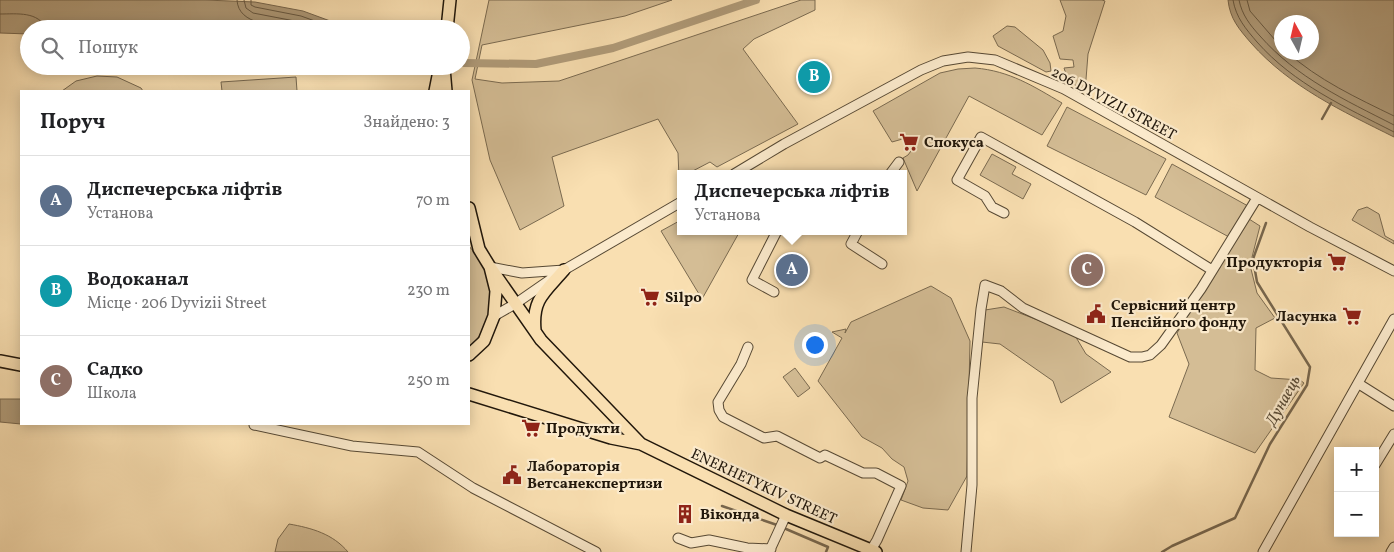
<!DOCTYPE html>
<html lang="uk">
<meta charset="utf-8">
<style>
body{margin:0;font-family:Vollkorn,serif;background:#f2f2f2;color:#202124}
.controls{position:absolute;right:15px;bottom:15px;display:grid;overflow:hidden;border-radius:0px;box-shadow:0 2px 12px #0003}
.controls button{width:45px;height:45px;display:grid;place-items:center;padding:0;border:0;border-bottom:1px solid #e0e0e0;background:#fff;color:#202124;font:25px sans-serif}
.compass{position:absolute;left:1274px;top:15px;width:45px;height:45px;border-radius:50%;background:#fff;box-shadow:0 2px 12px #0003;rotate:352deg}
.you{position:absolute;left:814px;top:344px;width:18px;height:18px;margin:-12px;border:4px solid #fff;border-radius:50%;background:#1a73e8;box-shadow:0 0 0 8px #1a73e833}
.badge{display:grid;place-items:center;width:32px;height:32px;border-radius:50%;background:#d93025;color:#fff;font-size:16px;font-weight:700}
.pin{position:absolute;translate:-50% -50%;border:2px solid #fff;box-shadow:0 1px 5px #0006}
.popup{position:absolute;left:677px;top:170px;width:230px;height:65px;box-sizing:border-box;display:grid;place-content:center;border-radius:0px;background:#fff;filter:drop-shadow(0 1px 4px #0005);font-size:16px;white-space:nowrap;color:#757577}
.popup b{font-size:19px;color:#202124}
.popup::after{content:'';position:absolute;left:50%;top:100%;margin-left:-10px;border:10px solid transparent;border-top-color:#fff}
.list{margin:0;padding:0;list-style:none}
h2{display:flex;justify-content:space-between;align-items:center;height:65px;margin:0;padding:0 20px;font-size:21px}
h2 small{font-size:16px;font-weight:400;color:#757577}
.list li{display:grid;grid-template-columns:32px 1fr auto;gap:15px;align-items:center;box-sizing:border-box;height:90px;padding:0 20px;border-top:1px solid #e0e0e0}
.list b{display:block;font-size:19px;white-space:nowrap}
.list p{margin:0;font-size:16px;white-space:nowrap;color:#757577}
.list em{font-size:16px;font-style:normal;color:#757577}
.icon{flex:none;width:28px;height:28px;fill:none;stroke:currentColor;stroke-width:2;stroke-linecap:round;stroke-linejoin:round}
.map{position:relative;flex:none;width:1394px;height:552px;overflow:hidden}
.search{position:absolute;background:#fff;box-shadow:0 2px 12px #0003;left:20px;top:20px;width:450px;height:55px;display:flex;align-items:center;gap:12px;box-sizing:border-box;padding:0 18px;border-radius:28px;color:#757577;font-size:19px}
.panel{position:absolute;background:#fff;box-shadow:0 2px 12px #0003;left:20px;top:90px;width:450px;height:335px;border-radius:0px}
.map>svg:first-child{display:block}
.green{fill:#d4bd95;stroke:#7a6a50}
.water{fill:#b09b79;stroke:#77664d;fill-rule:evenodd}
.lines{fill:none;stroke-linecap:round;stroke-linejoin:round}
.shore{stroke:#685942;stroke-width:1}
.stream{stroke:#77664d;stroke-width:2.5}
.canal{stroke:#b09b79;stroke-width:8}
.minor-casing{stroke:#574934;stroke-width:11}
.major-casing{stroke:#21170b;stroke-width:14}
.minor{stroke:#fbeacc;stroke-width:9}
.major{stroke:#f9dfb1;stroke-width:11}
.labels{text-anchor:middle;stroke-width:4.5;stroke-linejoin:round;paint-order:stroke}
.street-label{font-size:15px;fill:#21170b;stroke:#fbeacc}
.poi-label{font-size:15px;font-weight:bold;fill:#21170b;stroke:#fbeacc;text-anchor:start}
.water-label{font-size:16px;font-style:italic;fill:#5a4c37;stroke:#fbeacc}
</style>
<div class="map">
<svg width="1394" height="552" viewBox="0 0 1394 552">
<rect width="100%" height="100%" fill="#f9dfb1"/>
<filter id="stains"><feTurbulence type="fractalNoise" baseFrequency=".004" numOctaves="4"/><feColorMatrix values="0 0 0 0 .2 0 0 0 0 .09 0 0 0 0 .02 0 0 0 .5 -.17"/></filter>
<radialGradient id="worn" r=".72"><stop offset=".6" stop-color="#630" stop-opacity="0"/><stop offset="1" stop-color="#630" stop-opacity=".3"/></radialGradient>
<path class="green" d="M489,0H672L625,16L482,45L475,79L502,83L559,81L801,0H815V10L754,39L743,49L798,124L717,167L710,162L687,174H681L679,178L678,153L658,119L552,157L564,206L520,230L490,160L472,80Z
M1060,0H1102L1105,1L1088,54L1085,92L1068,80L1064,68L1074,67L1073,60L1060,59L1053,36L1063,31L1066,16Z
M1007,26L1015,27L1043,50L1050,63L1051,71L1046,72L998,46L993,36Z
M975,68C1010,71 1033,86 1062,103L1042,135L969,96L917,191L903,158L908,155L917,143L913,136L892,142L873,111L940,73L958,69Z
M97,76L117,77L141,88L143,91H62L76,81Z
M296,77L297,91H222L221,82Z
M1067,107L1166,159L1146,195L1047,146Z
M992,154L1016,167L1012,174L1031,184L1023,199L980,175Z
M1172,164L1248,206L1229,237L1155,197Z
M1367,207L1379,214L1385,236L1394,241V244L1352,220L1358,210Z
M1249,219L1260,226L1250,265L1257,293L1275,318L1256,328L1255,370L1271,378L1300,380L1304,383L1255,453L1169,417L1189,364L1177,333Z
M681,220V231H740L702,299L661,231Z
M469,246C476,255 483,264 487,276C496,300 488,331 469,348Z
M931,286L951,298L970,341L967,476L948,510L923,508L901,500L908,481L904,467L892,459L882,448L862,437L818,381L842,338L832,332L846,329L845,333L851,322Z
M1004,307L1074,334L1086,354L1111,372L1061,403L1053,381L1000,344L982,342L985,310Z
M795,368L810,388L798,397L783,377Z
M289,524C312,528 333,534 348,552H275L278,539Z"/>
<path class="water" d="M0,0H205L255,2L303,11L352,29H29V34L0,33Z
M1228,0H1394V137C1342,111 1290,87 1251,43C1239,29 1230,19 1228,0ZM1282,22H1312V52H1282Z
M0,399H21V424L0,422Z"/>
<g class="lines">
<path class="shore" d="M237,0C238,26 276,25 296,29
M244,0L246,8L253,13L300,22L319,29
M251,0V5L255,7L301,16L337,29
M1233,0C1236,18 1246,29 1257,42C1294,84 1345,107 1394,132
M1239,0C1242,15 1250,25 1260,36C1297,78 1345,100 1394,125
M1247,0L1250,11L1282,48
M0,14C17,14 39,11 46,29
M1287,52C1318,80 1357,98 1394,116"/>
<path class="stream" d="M1322,119L1331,103
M722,506L777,525
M786,529L828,547L826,552
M1162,552L1172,546L1235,518L1270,444L1307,385L1310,367L1257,282L1253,259L1266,223"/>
<path class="canal" d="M464,63L536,64L613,48L756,0"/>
<g class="minor-casing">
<path id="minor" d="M734,174L784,144L921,70L943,61L968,57L995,60L1064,89L1310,227L1394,271
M890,174L899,162
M1004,213L992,207L985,196L957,180L981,137L1135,222L1212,270
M858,231L851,244L882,264
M490,267L522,273L564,270
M774,292L752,280L777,231
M494,316L515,304L564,270L681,202
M748,347L741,364L718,402L719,410L723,417L764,438L777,436L820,458L825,455L863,473H876L901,486L877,540L871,550
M1359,384L1394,406
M254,425L352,446L418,452L473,488L596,552
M1375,465L1394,434
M678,538L691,543L709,540L747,548L771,549
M769,552L786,515
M966,552L972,485V398L981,309L985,285L1001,291L1023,308L1130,357H1142L1150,355L1161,345L1201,289L1257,198
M1263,552L1394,319
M1391,552L1394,547"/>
</g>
<g class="major-casing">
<path id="major" d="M447,29L450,0
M444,68L446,91
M435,91L440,66
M469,208L479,249L490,267L496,291L494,316L484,341L469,355
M490,267L541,340L641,444
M535,330C532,299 545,292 564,270
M0,361L21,365
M469,394L611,438L641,444L786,515L876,552"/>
</g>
<use href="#minor" class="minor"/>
<use href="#major" class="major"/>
</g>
<defs>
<g id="supermarket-bare" transform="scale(1.5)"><path d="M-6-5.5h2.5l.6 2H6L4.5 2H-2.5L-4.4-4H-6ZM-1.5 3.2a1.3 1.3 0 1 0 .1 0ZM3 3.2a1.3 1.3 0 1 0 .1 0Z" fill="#8f2418" stroke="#fbeacc" stroke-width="2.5" paint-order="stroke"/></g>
<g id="civic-bare" transform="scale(1.5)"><path d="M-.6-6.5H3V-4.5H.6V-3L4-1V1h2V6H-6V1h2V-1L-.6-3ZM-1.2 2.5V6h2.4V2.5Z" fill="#8f2418" stroke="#fbeacc" stroke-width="2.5" paint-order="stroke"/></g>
<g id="building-bare" transform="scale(1.5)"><path d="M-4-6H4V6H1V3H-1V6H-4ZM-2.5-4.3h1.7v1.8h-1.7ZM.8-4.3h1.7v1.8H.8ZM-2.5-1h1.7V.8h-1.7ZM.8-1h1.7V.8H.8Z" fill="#8f2418" stroke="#fbeacc" stroke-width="2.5" paint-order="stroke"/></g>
</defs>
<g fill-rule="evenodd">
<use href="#supermarket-bare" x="909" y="142"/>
<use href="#supermarket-bare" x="1337" y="262"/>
<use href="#supermarket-bare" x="650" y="297"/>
<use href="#civic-bare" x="1096" y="314"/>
<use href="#supermarket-bare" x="1352" y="316"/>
<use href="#supermarket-bare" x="531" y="428"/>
<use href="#civic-bare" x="512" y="475"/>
<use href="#building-bare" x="685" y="514"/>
</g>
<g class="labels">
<g class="street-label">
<text transform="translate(1114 103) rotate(28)" y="5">206 DYVIZII STREET</text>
<text transform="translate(764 486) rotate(25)" y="5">ENERHETYKIV STREET</text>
</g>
<g class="poi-label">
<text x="924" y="147">Спокуса</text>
<text x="1322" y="267" text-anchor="end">Продукторія</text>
<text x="665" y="302">Silpo</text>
<text x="1111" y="310">Сервісний центр<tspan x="1111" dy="17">Пенсійного фонду</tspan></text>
<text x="1337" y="321" text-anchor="end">Ласунка</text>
<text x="546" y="433">Продукти</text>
<text x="527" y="471">Лабораторія<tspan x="527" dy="17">Ветсанекспертизи</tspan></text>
<text x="700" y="519">Віконда</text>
</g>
<g class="water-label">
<text transform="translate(1282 400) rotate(-61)" y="6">Дунаець</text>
</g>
</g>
<rect width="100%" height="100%" filter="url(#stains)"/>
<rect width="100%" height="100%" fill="url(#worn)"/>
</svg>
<div class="controls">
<button>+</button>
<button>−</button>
</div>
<svg class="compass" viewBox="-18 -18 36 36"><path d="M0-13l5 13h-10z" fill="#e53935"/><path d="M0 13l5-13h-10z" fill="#757577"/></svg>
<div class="you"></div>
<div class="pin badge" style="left:792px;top:270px;background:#5c6f8a">A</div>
<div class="popup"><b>Диспечерська ліфтів</b>Установа</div>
<div class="pin badge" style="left:814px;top:77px;background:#0f9aa8">B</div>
<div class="pin badge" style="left:1087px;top:270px;background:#8d6e63">C</div>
<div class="search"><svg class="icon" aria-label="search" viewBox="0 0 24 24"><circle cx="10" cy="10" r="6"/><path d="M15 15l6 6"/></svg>Пошук</div>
<section class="panel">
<h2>Поруч<small>Знайдено: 3</small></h2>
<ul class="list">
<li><span class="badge" style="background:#5c6f8a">A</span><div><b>Диспечерська ліфтів</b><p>Установа</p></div><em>70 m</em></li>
<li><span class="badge" style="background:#0f9aa8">B</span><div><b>Водоканал</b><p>Місце · 206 Dyvizii Street</p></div><em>230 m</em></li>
<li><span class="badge" style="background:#8d6e63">C</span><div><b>Садко</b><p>Школа</p></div><em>250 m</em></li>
</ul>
</section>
</div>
